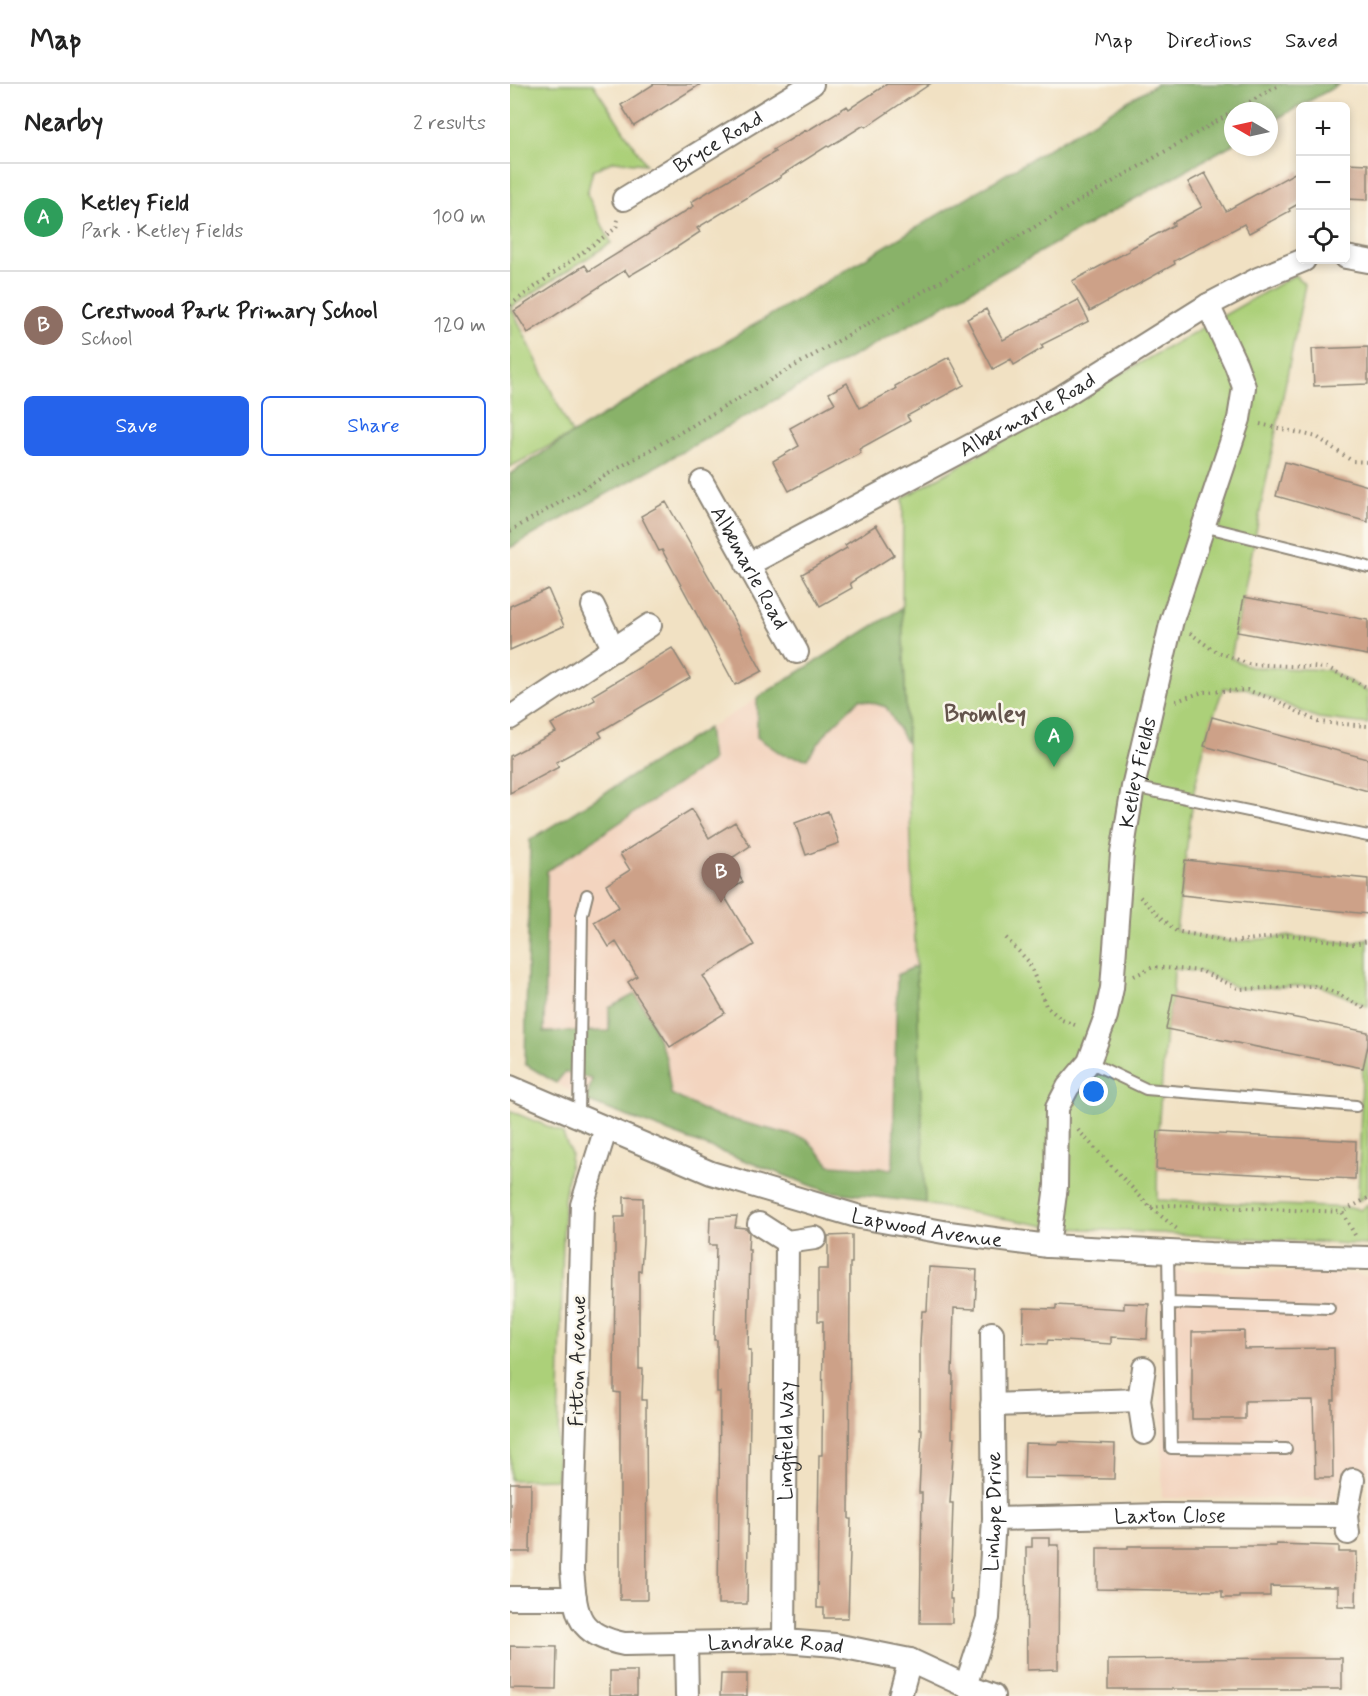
<!DOCTYPE html>
<meta charset="utf-8">
<style>
body{margin:0;font-family:Mynerve,sans-serif;background:#f2f2f2;color:#222}
.controls{position:absolute;right:18px;top:18px;display:grid;overflow:hidden;border-radius:9px;box-shadow:0 3px 9px #0003}
.controls button{width:54px;height:54px;display:grid;place-items:center;padding:0;border:0;border-bottom:2px solid #e0e0e0;background:#fff;color:#222;font:30px sans-serif}
.compass{position:absolute;left:714px;top:18px;width:54px;height:54px;border-radius:50%;background:#fff;box-shadow:0 3px 9px #0003;rotate:279deg}
.you{position:absolute;left:584px;top:1008px;width:21px;height:21px;margin:-15px;border:4px solid #fff;border-radius:50%;background:#1a73e8;box-shadow:0 0 0 9px #1a73e833}
.badge{display:grid;place-items:center;width:39px;height:39px;border-radius:50%;background:#2563eb;color:#fff;font-size:20px;font-weight:700}
.pin{position:absolute;translate:-50% -50px;filter:drop-shadow(0 2px 3px #0008)}
.pin::after{content:'';position:absolute;top:32px;width:21px;height:18px;background:inherit;clip-path:polygon(0 0,100% 0,50% 100%)}
.list{margin:0;padding:0;list-style:none}
h2{display:flex;justify-content:space-between;align-items:center;height:78px;margin:0;padding:0 24px;font-size:26px}
h2 small{font-size:20px;font-weight:400;color:#767676}
.list li{display:grid;grid-template-columns:39px 1fr auto;gap:18px;align-items:center;box-sizing:border-box;height:108px;padding:0 24px;border-top:2px solid #e0e0e0}
.list b{display:block;font-size:22px;white-space:nowrap}
.list p{margin:0;font-size:20px;white-space:nowrap;color:#767676}
.list em{font-size:20px;font-style:normal;color:#767676}
.actions{display:flex;gap:12px;padding:18px 24px}
.actions a{flex:1;padding:14px 0;border:2px solid #2563eb;border-radius:9px;text-align:center;font-size:21px;color:#2563eb}
.actions .main{background:#2563eb;color:#fff}
.icon{flex:none;width:33px;height:33px;fill:none;stroke:currentColor;stroke-width:2;stroke-linecap:round;stroke-linejoin:round}
.map{position:relative;flex:none;width:858px;height:1612px;overflow:hidden}
header{display:flex;align-items:center;gap:36px;box-sizing:border-box;height:84px;padding:0 30px;background:#fff;border-bottom:2px solid #e0e0e0}
header strong{font-size:28px}
nav{display:flex;gap:33px;margin-inline-start:auto;font-size:21px}
main{display:flex}
aside{flex:1;background:#fff}
.map>svg:first-child{display:block}
.built{fill:#f3d4bf}
.green{fill:#acd079;stroke:#6c7e52;stroke-width:1.5}
.forest{fill:#89b269;stroke:#5a6e4a;stroke-width:1.5}
.building{fill:#cda188}
.lines{fill:none;stroke-linecap:round;stroke-linejoin:round}
.service-casing{stroke:#8e8677;stroke-width:14}
.minor-casing{stroke:#8e8677;stroke-width:26}
.path{stroke:#8e8677;stroke-width:4;stroke-dasharray:1.5 4.5;stroke-linecap:butt}
.service{stroke:#fff;stroke-width:10}
.minor{stroke:#fff;stroke-width:22}
.labels{text-anchor:middle;stroke-width:5;stroke-linejoin:round;paint-order:stroke}
.street-label{font-size:21px;fill:#2b2b2b;stroke:#fbf7ec}
.quarter-label{font-size:24px;font-weight:bold;fill:#64544c;stroke:#fbf7ec}
</style>
<header>
<strong>Map</strong>
<nav><a>Map</a><a>Directions</a><a>Saved</a></nav>
</header>
<main>
<aside>
<h2>Nearby<small>2 results</small></h2>
<ul class="list">
<li><span class="badge" style="background:#2e9e5b">A</span><div><b>Ketley Field</b><p>Park · Ketley Fields</p></div><em>100 m</em></li>
<li><span class="badge" style="background:#8d6e63">B</span><div><b>Crestwood Park Primary School</b><p>School</p></div><em>120 m</em></li>
</ul>
<div class="actions"><a class="main">Save</a><a>Share</a></div>
</aside>
<div class="map">
<svg width="858" height="1612" viewBox="0 0 858 1612">
<rect width="100%" height="100%" fill="#fbf7ec"/>
<filter id="ink" filterUnits="userSpaceOnUse"><feTurbulence type="fractalNoise" baseFrequency=".0167" numOctaves="2"/><feDisplacementMap in="SourceGraphic" scale="12" xChannelSelector="R" yChannelSelector="G"/><feConvolveMatrix kernelMatrix="1 2 1 2 8 2 1 2 1" color-interpolation-filters="sRGB"/></filter>
<filter id="wash" filterUnits="userSpaceOnUse"><feTurbulence type="fractalNoise" baseFrequency=".008" numOctaves="4" result="noise"/><feDisplacementMap in="SourceGraphic" scale="24" xChannelSelector="R" yChannelSelector="G"/><feGaussianBlur stdDeviation="1.35" result="paint"/><feColorMatrix in="noise" values="0 0 0 0 0 0 0 0 0 0 0 0 0 0 0 0 0 1.4 0 .05"/><feComposite in="paint" operator="in"/></filter>
<g filter="url(#wash)">
<rect width="100%" height="100%" fill="#f1e1c3"/>
<path class="built" d="M392,524L415,1119L316,1107L76,1017L15,980L20,756Z
M651,1186L849,1190L858,1195V1389L832,1393L826,1415L652,1414Z"/>
<path class="green" d="M0,0H83L136,80L104,77L83,86L77,110L101,159L1,223L62,350L0,383Z
M785,191L795,201L721,574L740,583L819,586L858,608V640L808,634L736,604L713,605L698,647L684,707L666,847L723,858L781,852L843,859L858,854V922L808,901L730,905L691,888L664,885L663,910L656,945L648,1047L647,1116L845,1124L850,1126L858,1120V1161L542,1143L420,1121L415,1119L392,524L393,414Z
M858,958V1111L848,1117L852,990Z
M0,1027L52,1048L61,1070L54,1115L47,1395L0,1396Z"/>
<path class="forest" d="M646,0H830L759,39V27H723V60L0,464V390L62,350Z
M392,524L397,660L376,623L350,615L319,645L297,675L273,671L247,653V614Z
M198,644L202,677L37,787L34,948L99,947V924L125,910L138,930L156,974L161,1010L201,1030L297,1055L320,1081L383,1085L387,891L406,882L415,1119L316,1107L76,1017L82,995L55,988L46,999L15,980L20,756Z"/>
<g id="blocks">
<path class="building" d="M144,0H191L124,42L111,21Z
M377,0H420L356,43L354,41L319,63L317,62L270,92L271,93L187,144L190,148L158,169L119,192L115,186L18,249L4,227L75,181L79,187L184,122L181,118L265,68L263,66L296,46L297,47L337,22L339,25Z
M836,79L858,80V116L836,115Z
M790,86V119L779,125L780,127L739,149L734,140L664,177L665,180L580,227L562,197L619,167V165L664,141L662,139L692,123L678,98L695,89L716,127Z
M568,216L579,237L531,261L533,264L504,281L501,275L483,285L457,235L476,225L493,256Z
M858,263V300L804,302L802,265Z
M439,273L454,301L397,332L400,337L349,365L351,369L279,407L263,377L289,362L280,344L325,319L319,309L337,299L350,324L386,305L385,302Z
M775,378L858,402V438L766,412Z
M156,418L207,507H208L252,587L225,601L152,466L149,467L131,432Z
M366,441L384,471L340,499L342,504L310,522L292,490L337,464L335,461Z
M38,505L54,542L0,566V522Z
M734,513L858,536V571L727,548Z
M162,564L180,594L89,648L92,653L46,678L49,683L0,709V672L46,648L41,640L85,616L83,611Z
M702,633L858,675V707L694,662Z
M182,725L199,754L225,738L240,762L219,776L233,798L213,810L244,861L193,892L215,929L160,963L118,898L127,892L106,858L99,863L84,838L109,823L96,801L120,786L110,770Z
M318,727L329,759L296,771L285,739Z
M675,776L858,795V830L671,811Z
M663,910L858,948V961L853,984L656,945Z
M648,1047L846,1057L845,1095L646,1085Z
M114,1113L133,1114V1157L131,1187H129V1285H133L132,1316H136L137,1516H110V1309L104,1308L105,1156V1133H114Z
M227,1132L225,1143L236,1144L239,1148L238,1166H240L238,1266H241L237,1520H208L210,1308H207V1256H204L206,1161H199L200,1133Z
M342,1151V1179H340L339,1435H341L338,1534H314V1524H307L309,1371H312L313,1237H308V1185H318V1152Z
M419,1183L467,1186L465,1225L444,1224L442,1291H443L442,1354H444L440,1419H443L440,1515H442V1539H410L412,1409H409L412,1345H410V1258L412,1227H417Z
M614,1219L639,1220L637,1255L601,1253V1260L538,1256L537,1260L513,1259L514,1224L546,1225V1221L614,1225Z
M734,1247V1265L824,1264L825,1316H822L823,1394H805L803,1316L735,1317V1335H682V1248Z
M548,1358L605,1360L604,1395L514,1394L515,1359L548,1360Z
M0,1399H21L20,1468H0Z
M522,1454H540V1461H549L548,1585L517,1586L516,1463H522Z
M766,1460L829,1462V1468H847L846,1523L828,1522V1503L760,1502V1512H729V1514H712V1507L587,1505V1464H618V1462H766Z
M0,1562L47,1563L46,1605L0,1604Z
M769,1574H832V1605H598V1576Z
M100,1587H127V1612H100Z
M211,1590H237V1612H210Z"/>
</g>
</g>
<g filter="url(#ink)">
<use href="#blocks" fill-opacity="0" stroke="#8e8677" stroke-width="1.5"/>
<g class="lines">
<g class="service-casing">
<path id="service" d="M693,442L858,483
M623,703L858,752
M579,978L636,1005L846,1022
M69,1032L72,831L77,811
M658,1167L661,1364L776,1365
M658,1219L819,1224"/>
</g>
<g class="minor-casing">
<g id="minor">
<path id="s1" d="M114,115L302,0"/>
<path d="M836,173L858,177"/>
<path id="s2" d="M192,398L287,568"/>
<path id="s3" d="M237,481L550,314L698,221L748,195L794,176"/>
<path d="M83,522L104,566"/>
<path d="M0,634L140,541"/>
<path id="s4" d="M0,1003L201,1089L350,1133L439,1149L538,1162L700,1170L858,1174"/>
<path id="s5" d="M96,1044L72,1121L62,1486C66,1529 65,1550 114,1560L274,1557L325,1561L400,1576L456,1602L483,1612"/>
<path d="M249,1140L277,1158L305,1154"/>
<path id="s6" d="M538,1162L546,1102L547,1024L558,1003L579,978L596,932L602,904L612,769L623,703L662,536L729,335L734,303L726,281L698,221"/>
<path d="M482,1321L629,1316"/>
<path d="M634,1349L629,1316L634,1284"/>
<path id="s7" d="M484,1435L653,1431L836,1432"/>
<path d="M838,1449L836,1432L843,1396"/>
<path d="M0,1514H65"/>
<path id="s8" d="M274,1557L277,1158"/>
<path d="M176,1559L177,1612"/>
<path id="s9" d="M456,1602L478,1534L484,1435L482,1249"/>
<path d="M390,1612L400,1576"/>
</g>
</g>
<path class="path" d="M724,27L771,0
M0,221L106,144L108,136
M750,340L807,353L842,377L858,378
M0,447L723,28
M680,549L703,566L739,580L818,584L858,604
M666,617L693,608L737,606L765,616L808,638L858,642
M630,813L666,847L720,858L780,851L843,860L858,857
M496,854L519,878L536,922L552,936L568,942
M624,892L643,883L691,887L730,905L806,902L824,908L858,926
M568,1046L640,1123L667,1145
M641,1123L661,1121L832,1128
M845,1151L832,1128L858,1114"/>
<use href="#service" class="service"/>
<use href="#minor" class="minor"/>
</g>
</g>
<g class="labels">
<g class="street-label">
<text dy="7" stroke="none"><textPath href="#s1" startOffset="110">Bryce Road</textPath></text>
<text dy="7" stroke="none"><textPath href="#s3" startOffset="318">Albermarle Road</textPath></text>
<text dy="7" stroke="none"><textPath href="#s2" startOffset="98">Albemarle Road</textPath></text>
<text dy="7" stroke="none"><textPath href="#s6" startOffset="490">Ketley Fields</textPath></text>
<text dy="7" stroke="none"><textPath href="#s4" startOffset="442">Lapwood Avenue</textPath></text>
<text transform="translate(67 1277) rotate(-89)" y="7">Fitton Avenue</text>
<text dy="7" stroke="none"><textPath href="#s8" startOffset="200">Lingfield Way</textPath></text>
<text dy="7" stroke="none"><textPath href="#s9" startOffset="178">Linhope Drive</textPath></text>
<text dy="7" stroke="none"><textPath href="#s7" startOffset="176">Laxton Close</textPath></text>
<text dy="7" stroke="none"><textPath href="#s5" startOffset="699">Landrake Road</textPath></text>
</g>
<g class="quarter-label">
<text x="475" y="637">Bromley</text>
</g>
</g>
</svg>
<div class="controls">
<button>+</button>
<button>−</button>
<button><svg class="icon" aria-label="locate" viewBox="0 0 24 24"><circle cx="12" cy="12" r="6"/><path d="M12 2v4M12 18v4M2 12h4M18 12h4"/></svg></button>
</div>
<svg class="compass" viewBox="-18 -18 36 36"><path d="M0-13l5 13h-10z" fill="#e53935"/><path d="M0 13l5-13h-10z" fill="#767676"/></svg>
<div class="you"></div>
<div class="pin badge" style="left:544px;top:683px;background:#2e9e5b">A</div>
<div class="pin badge" style="left:211px;top:819px;background:#8d6e63">B</div>
</div>
</main>
